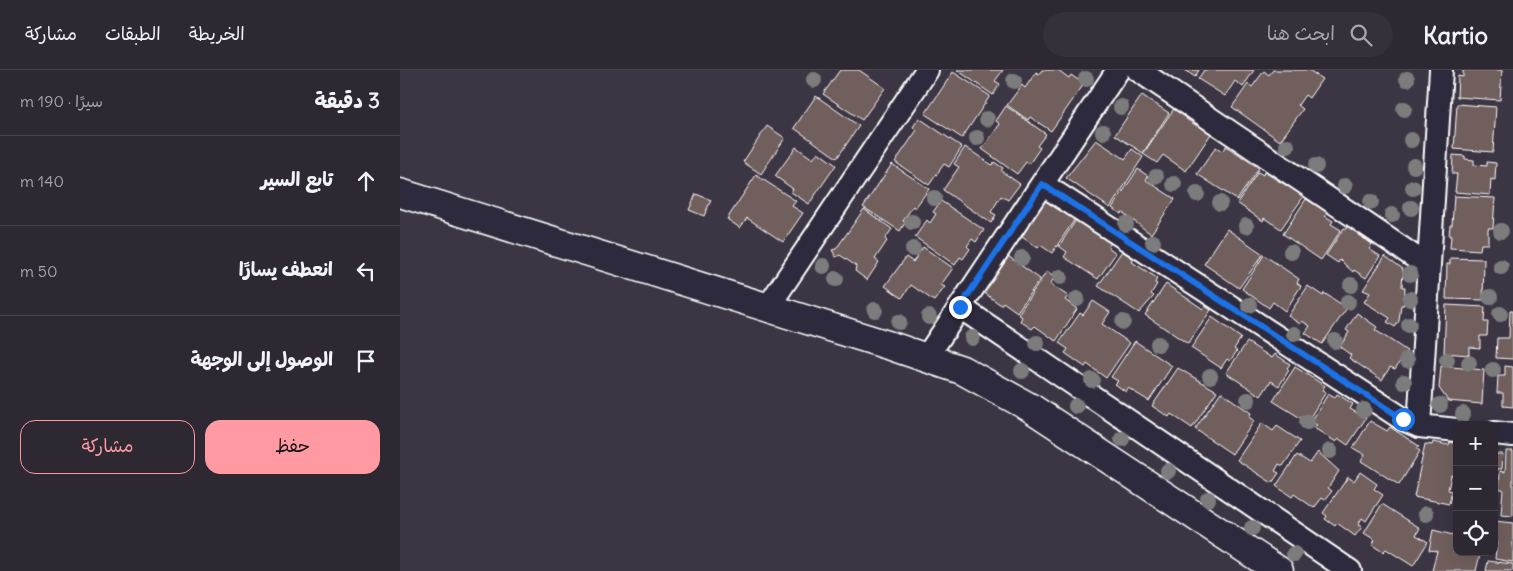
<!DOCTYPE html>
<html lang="ar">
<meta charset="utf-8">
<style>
body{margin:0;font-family:Delius,"Playpen Sans Arabic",sans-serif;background:#35303a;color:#f1f3f6;direction:rtl}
.controls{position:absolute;right:15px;bottom:15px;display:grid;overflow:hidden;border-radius:10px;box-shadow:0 5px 20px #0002}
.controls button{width:45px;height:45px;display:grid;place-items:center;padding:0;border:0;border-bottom:1px solid #48444d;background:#2d2832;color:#f1f3f6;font:25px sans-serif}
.stop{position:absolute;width:15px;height:15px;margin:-11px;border:4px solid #1a73e8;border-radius:50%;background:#fff}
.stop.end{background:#1a73e8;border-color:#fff;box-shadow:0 1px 5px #0008}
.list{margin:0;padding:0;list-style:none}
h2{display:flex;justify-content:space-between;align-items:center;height:65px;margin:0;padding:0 20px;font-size:21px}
h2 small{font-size:16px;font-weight:400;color:#a7a6ac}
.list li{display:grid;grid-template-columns:32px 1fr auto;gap:15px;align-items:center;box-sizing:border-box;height:90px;padding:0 20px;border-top:1px solid #48444d}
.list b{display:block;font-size:19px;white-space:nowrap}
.list em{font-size:16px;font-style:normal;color:#a7a6ac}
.actions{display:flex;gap:10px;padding:15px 20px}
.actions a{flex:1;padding:11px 0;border:1px solid #ff9aa2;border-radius:15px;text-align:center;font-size:18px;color:#ff9aa2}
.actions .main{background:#ff9aa2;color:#111}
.icon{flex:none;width:28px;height:28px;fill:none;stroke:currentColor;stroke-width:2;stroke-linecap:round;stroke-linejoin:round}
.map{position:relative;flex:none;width:1113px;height:501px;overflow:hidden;direction:ltr}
header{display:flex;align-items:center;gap:30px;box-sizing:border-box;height:70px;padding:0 25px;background:#2d2832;border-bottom:1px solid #48444d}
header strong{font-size:24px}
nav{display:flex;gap:28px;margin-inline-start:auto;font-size:18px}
.search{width:350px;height:45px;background:#35303a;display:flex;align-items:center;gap:12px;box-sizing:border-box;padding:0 18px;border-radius:28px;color:#a7a6ac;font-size:19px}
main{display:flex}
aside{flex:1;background:#2d2832}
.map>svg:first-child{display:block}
.building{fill:#705f5d;stroke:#fff}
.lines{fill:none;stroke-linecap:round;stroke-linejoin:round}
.street-casing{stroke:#fff;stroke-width:26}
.secondary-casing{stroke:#fff;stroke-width:31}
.street{stroke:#2f2a3d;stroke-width:22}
.secondary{stroke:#2f2a3d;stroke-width:28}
.tree{fill:#7d7b7d}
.route{stroke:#1a73e8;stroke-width:6}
</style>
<header>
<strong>Kartio</strong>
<div class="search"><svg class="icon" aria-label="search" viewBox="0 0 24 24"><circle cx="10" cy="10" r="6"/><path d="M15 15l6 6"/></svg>ابحث هنا</div>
<nav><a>الخريطة</a><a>الطبقات</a><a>مشاركة</a></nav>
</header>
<main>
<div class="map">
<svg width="1113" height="501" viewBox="0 0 1113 501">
<rect width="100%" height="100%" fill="#3c3543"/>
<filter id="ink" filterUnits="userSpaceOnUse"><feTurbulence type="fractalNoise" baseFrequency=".02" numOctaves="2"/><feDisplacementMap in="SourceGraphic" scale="10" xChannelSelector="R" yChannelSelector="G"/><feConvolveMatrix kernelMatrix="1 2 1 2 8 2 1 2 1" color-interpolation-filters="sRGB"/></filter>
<g filter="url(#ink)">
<path class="building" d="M440,0H459L485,18L462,50L423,24Z
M557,0H603L595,11L600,14L593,25Z
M642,0H658L669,8L671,5L684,14L651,61L630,47L628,50L607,35L622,15L625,18L636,2L639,4Z
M785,0H799L795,7Z
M804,0H854L843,17L835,11L825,26L798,9Z
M873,0H909L922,9L909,28L905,25L898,35L903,39L880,71L832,37L848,14L852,17L864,1L869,5Z
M1063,0H1102L1100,30L1057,27L1058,6L1063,7Z
M553,2L590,26L562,68L525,44Z
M742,25L769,43L743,83L715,65Z
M416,26L459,56L437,88L394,58Z
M1057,34L1096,37L1093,82L1054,79Z
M606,36L646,64L637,76L640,78L629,94L626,92L617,104L582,79L600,54L596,51Z
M775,37L789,46L786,49L797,56L800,52L813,61L786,101L763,85L757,93L743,84Z
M519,48L562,77L549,97L544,94L529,115L495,92L517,60L513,57Z
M367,56L385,68L361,104L343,92Z
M696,70L725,89L732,79L743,87L710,138L666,108Z
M826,76L859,98L837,130L797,104L816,77L822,81Z
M396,77L413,89L418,82L436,95L409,134L391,122L393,119L375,106Z
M565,77L592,95L594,92L603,98L601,101L620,114L608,130L601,126L591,142L596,145L591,153L543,120L559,97L554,94Z
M1053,85L1065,86V89L1074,90V95L1087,96V92L1096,93L1095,110L1091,109L1090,125L1055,122L1057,104H1052Z
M492,94L529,119L515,138L513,136L503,151L505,153L500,161L463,137Z
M738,99L748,106L746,110L775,129L751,164L722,142L721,144L712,138Z
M858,102L863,105L864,102L904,126L881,159L864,148L863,151L837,133Z
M356,105L396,131L392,136L403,143L383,172L347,148L340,158L327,149Z
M296,124L311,130L304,146L289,140Z
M1054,126L1095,128L1093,158H1088V174H1081L1080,180L1050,178L1051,166H1049L1050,155H1052Z
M644,128L675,149L652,183L640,175L638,178L619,165Z
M906,129L927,142L925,146L933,151L931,154L941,160L921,190L883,164Z
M541,131L584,160L576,172L572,169L567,176L570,179L563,189L560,187L555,195L515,167L527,150L530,153L536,144L533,142Z
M464,139L492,159L485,169L487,171L475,189L479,192L467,210L455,201L456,196L440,185L436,187L432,180L436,179Z
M676,150L711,173L708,177L716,183L698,209L664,187L667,182L659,176Z
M949,154L960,161L958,165L972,174L969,179L980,186L966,208L954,200L953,202L940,190L938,193L926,185L944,158L946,159Z
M827,159L863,184L839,218L804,194Z
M523,177L553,198L541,215L545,217L534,231L511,215L502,228L485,216L506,187L513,192Z
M722,181L734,189L732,192L757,208L755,213L757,214L751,224L754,226L739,243L698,216Z
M864,185L899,209L897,213L901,216L885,241L873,232L869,238L842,219Z
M608,186L640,209L617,242L603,232L601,235L583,222Z
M985,186L1003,199L1002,217H1005L1004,235H1001L999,251L995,257L987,252L990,248L964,232L970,223L963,220Z
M1050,188L1084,189L1083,230L1046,229L1047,194H1050Z
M647,201L655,207L650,214L668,226L665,230L677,239L656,271L635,256L632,259L620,251L622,247L618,244Z
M766,214L803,239L805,236L811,240L788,274L745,245Z
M908,216L923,226L924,223L947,238L922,274L905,263L910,256L902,251L900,254L888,246Z
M693,231L710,242L702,254L730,273L706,308L687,294L685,297L665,283L668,279L659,273L680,243L683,245Z
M1046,235L1085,237L1084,252H1088L1087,266H1080V278L1069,277V285L1044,283Z
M1110,241H1113V289L1096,288L1097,268H1109Z
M957,243L977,257L975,260L1007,281L995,299L990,297L982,310L949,288L951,285L940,277L949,262L946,260Z
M812,247L841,268L834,279L837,281L830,291L827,289L821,298L791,278Z
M735,271L772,296L749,331L728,318L726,322L715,314L718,311L711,307Z
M847,272L872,288L875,284L890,294L887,298L889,300L879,316L871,311L861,326L826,303Z
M1041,296L1084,300L1082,334L1048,331L1039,318Z
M1105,296L1113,297V337L1103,336V323H1097L1098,306H1105Z
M895,297L925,316L922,320L926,322L907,352L873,331Z
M778,298L817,321L792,358L771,344L769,347L752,336Z
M821,322L851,343L849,347L854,351L832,384L795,359Z
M928,324L935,328L937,324L953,334L950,339L966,348L948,375L939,369L936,372L914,358L917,355L911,352Z
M970,351L987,361L990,357L1019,376L1017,379L1020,381L999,415L961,391L965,385L953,378Z
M862,353L873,361L877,356L900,371L883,396L879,394L875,401L879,403L872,413L837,390Z
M1033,372L1049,375L1050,372L1057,374V406L1051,405L1048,420L1052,421L1049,434L1014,427L1025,374L1032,375Z
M1106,381H1113V446L1101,445L1103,419H1099L1100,401L1105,402Z
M918,382L939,401L928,418L932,421L925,430L922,428L914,438L894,424L892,427L876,416L897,385L910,393Z
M1094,384H1103L1102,399H1097L1094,433Z
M960,402L977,414L974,419L983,425L966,451L962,448L958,455L962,457L955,466L937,453L935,456L925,449L927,446L923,443L948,407L954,411Z
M982,434L1020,458L1016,465L1028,472L1013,496L986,479L983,482L972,475L975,470L964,463Z
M1094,451L1113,453V492L1095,489L1097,470L1094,469Z
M1033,460L1057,466V482L1080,484L1076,501H1032L1037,481L1029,480Z
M1088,491L1113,494V501H1086Z"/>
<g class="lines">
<g class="street-casing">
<path id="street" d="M738,0L1028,196
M642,114L1003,349L1019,356L1057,360
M368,237L527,0
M560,237L950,501
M526,288L718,0
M1019,356L1041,0
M1094,363L1113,365"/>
</g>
<g class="secondary-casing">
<path id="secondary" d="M0,123L494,277L562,300L631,338L879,501"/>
</g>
<use href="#street" class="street"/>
<use href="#secondary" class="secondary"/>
</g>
<g class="tree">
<circle cx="686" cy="9" r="8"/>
<circle cx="1007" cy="9" r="8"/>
<circle cx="414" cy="10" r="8"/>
<circle cx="614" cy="11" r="8"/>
<circle cx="721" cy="37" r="8"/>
<circle cx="1004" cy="39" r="8"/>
<circle cx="587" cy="49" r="8"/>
<circle cx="703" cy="62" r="8"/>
<circle cx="577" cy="68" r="8"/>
<circle cx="1011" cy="70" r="8"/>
<circle cx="887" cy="76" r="8"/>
<circle cx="916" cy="96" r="8"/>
<circle cx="1014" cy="96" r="8"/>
<circle cx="756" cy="107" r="8"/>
<circle cx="774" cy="114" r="8"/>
<circle cx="945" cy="116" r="8"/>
<circle cx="1013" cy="118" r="8"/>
<circle cx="797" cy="124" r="8"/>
<circle cx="534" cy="128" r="8"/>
<circle cx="971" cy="132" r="8"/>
<circle cx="820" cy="133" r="8"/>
<circle cx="1011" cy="138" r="8"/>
<circle cx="992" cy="145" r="8"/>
<circle cx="512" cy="152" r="8"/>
<circle cx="726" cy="154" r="8"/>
<circle cx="846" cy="156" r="8"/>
<circle cx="1101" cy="161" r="8"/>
<circle cx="753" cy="172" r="8"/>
<circle cx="513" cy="179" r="8"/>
<circle cx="891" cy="182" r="8"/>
<circle cx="622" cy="188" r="8"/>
<circle cx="423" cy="196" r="8"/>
<circle cx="1101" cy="197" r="8"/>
<circle cx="1010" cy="204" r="8"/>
<circle cx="660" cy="207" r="8"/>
<circle cx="436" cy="209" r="8"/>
<circle cx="951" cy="215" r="8"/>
<circle cx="1090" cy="227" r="8"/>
<circle cx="677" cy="229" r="8"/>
<circle cx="1010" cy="229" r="8"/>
<circle cx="948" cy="232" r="8"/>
<circle cx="849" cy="235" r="8"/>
<circle cx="475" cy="240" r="8"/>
<circle cx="1100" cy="244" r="8"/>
<circle cx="529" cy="247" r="8"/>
<circle cx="499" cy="252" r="8"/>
<circle cx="723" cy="252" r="8"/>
<circle cx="1009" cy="255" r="8"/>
<circle cx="894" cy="264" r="8"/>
<circle cx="572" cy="268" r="8"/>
<circle cx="935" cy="271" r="8"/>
<circle cx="637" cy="273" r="8"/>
<circle cx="758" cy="274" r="8"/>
<circle cx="1007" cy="290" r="8"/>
<circle cx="1047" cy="290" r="8"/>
<circle cx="1069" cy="293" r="8"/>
<circle cx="1093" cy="300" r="8"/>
<circle cx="622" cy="301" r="8"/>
<circle cx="810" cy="306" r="8"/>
<circle cx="692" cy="310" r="8"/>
<circle cx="1004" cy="312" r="8"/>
<circle cx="848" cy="330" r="8"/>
<circle cx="1040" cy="335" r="8"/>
<circle cx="676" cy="336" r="8"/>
<circle cx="964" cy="340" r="8"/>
<circle cx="1063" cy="344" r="8"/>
<circle cx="907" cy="352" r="8"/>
<circle cx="722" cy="369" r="8"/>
<circle cx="930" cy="381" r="8"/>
<circle cx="768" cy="401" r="8"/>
<circle cx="808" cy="429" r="8"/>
<circle cx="1026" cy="444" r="8"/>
<circle cx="852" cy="458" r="8"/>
<circle cx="894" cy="484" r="8"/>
</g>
</g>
<g class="lines" filter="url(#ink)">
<path class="route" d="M560,237L642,114L1003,349"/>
</g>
</svg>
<div class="controls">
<button>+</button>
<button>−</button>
<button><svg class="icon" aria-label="locate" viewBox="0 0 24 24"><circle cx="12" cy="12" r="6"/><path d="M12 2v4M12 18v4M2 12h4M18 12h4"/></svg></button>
</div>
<div class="stop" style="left:1003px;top:349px"></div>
<div class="stop end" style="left:560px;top:237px"></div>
</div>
<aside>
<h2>3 دقيقة<small>سيرًا · 190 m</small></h2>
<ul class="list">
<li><svg class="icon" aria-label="ahead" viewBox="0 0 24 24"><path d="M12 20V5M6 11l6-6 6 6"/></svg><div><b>تابع السير</b></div><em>140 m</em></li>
<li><svg class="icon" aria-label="left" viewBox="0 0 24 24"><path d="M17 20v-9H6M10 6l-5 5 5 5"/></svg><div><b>انعطف يسارًا</b></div><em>50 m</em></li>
<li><svg class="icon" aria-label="arrive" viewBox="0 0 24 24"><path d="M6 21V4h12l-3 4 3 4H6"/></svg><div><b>الوصول إلى الوجهة</b></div></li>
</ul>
<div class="actions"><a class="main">حفظ</a><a>مشاركة</a></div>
</aside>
</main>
